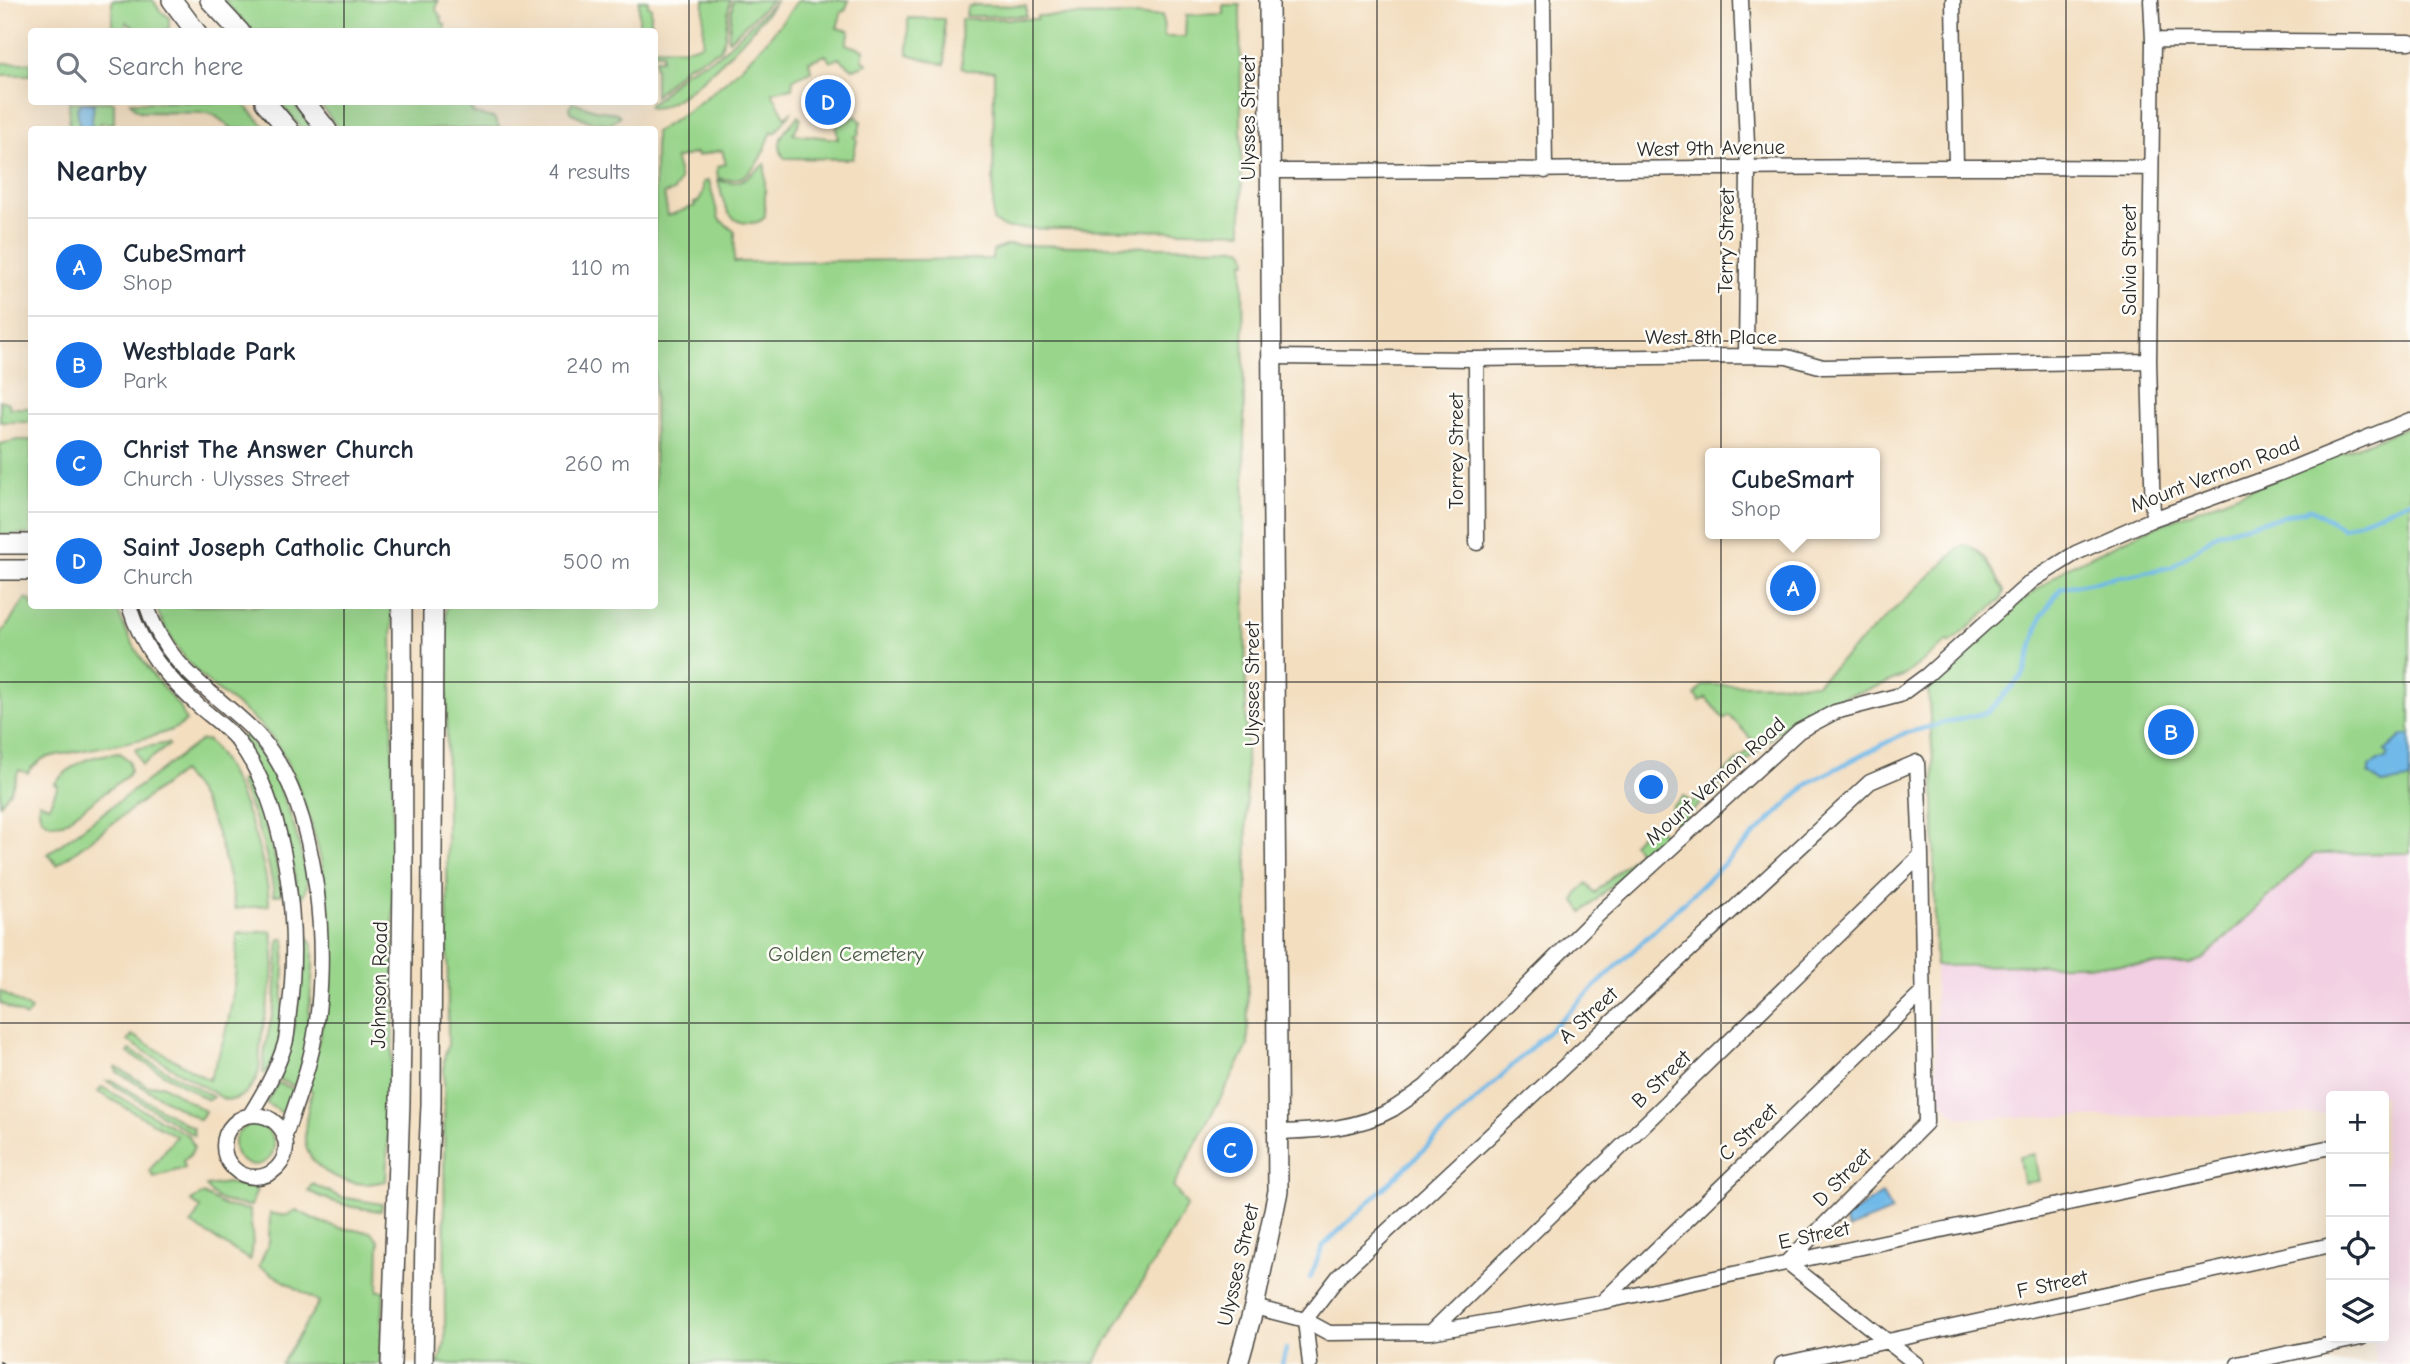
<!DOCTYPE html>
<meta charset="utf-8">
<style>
body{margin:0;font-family:"Comic Neue",sans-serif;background:#f6f6f7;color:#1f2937}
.controls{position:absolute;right:21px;bottom:21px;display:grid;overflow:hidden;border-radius:7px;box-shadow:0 7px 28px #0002}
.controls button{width:63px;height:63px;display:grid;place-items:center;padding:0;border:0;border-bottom:2px solid #e0e1e3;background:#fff;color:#1f2937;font:35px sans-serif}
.you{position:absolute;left:1652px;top:788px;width:24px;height:24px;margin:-18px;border:5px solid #fff;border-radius:50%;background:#1a73e8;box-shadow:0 0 0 10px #1a73e833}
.badge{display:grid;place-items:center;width:46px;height:46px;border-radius:50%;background:#1a73e8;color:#fff;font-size:23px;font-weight:700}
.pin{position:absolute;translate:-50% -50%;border:4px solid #fff;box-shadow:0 2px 7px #0006}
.popup{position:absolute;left:1705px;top:448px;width:175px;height:91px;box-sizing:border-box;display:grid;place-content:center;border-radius:7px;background:#fff;filter:drop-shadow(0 2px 5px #0005);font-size:23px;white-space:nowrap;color:#747a83}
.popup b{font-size:26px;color:#1f2937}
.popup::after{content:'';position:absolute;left:50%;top:100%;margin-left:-14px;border:14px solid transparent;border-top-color:#fff}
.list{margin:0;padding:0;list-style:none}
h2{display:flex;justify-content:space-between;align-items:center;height:91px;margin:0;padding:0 28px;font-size:30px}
h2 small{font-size:23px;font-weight:400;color:#747a83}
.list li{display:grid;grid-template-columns:46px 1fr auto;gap:21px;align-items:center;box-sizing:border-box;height:98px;padding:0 28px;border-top:2px solid #e0e1e3}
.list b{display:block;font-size:26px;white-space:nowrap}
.list p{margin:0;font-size:23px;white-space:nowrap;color:#747a83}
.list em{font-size:23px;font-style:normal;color:#747a83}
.icon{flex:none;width:38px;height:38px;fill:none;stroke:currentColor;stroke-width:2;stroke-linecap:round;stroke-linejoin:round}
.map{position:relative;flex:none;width:2410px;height:1364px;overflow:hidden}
.search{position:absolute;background:#fff;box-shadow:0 7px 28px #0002;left:28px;top:28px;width:630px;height:77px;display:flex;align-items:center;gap:18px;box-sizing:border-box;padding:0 24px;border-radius:7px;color:#747a83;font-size:26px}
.panel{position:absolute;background:#fff;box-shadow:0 7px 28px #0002;left:28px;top:126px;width:630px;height:483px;border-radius:7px}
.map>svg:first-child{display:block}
.built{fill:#f2cfe2}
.green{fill:#99d68b;stroke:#62805b;stroke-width:2}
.water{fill:#70b9e8;stroke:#4e728a;stroke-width:2}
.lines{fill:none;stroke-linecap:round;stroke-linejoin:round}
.stream{stroke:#70b9e8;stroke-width:4.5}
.street-casing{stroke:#494641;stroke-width:17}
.secondary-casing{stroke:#494641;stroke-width:22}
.street{stroke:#fff;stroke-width:14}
.secondary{stroke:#fff;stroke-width:19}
.tram{stroke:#2b2b2b;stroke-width:2}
.grid{fill:none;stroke:#2b2b2b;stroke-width:2;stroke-opacity:0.55}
.labels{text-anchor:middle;stroke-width:5;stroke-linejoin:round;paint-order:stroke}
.street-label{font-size:21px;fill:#2b2b2b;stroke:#fdfcf7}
.park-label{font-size:21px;fill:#4c5e48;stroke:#fdfcf7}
</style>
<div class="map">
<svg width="2410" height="1364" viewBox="0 0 2410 1364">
<rect width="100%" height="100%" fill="#fdfcf7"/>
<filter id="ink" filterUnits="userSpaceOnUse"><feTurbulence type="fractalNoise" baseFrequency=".0143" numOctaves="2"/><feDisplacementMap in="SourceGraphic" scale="14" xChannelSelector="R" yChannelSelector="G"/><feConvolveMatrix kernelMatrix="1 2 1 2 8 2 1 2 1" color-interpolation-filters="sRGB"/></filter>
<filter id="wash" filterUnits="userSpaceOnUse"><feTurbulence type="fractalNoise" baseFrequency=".00686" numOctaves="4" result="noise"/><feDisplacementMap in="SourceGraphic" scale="28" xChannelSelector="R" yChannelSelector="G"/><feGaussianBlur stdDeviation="1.57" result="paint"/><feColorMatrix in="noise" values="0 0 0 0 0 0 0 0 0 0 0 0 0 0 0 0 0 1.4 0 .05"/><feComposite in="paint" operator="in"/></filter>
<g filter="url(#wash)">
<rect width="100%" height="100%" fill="#f3dec0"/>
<path class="built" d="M2410,853V1361L2401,1364H2376L2374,1346V1338H2384V1096H2331V1114L1959,1118L1936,1097L1935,966L2191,964L2203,959L2314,854Z"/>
<path class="green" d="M112,0H153L160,11L169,17V28L166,31H139L126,22V31H112Z
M223,0H438L436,10L441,17L442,23L445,24V31H253Z
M639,0H648V6L651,7V23H648L645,31H639Z
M704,0H730L725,37L720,50L686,66L655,96V59H662V53H655V48C670,48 690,51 703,43Z
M733,0H772L729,40H728Z
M777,0C760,23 677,118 648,107L650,103L654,102L684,72L719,55Z
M798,0H849L845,11H842L837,28L850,31L846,44L864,50L862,60L866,61L867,64L853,69L839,58L830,62L826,55L809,61L811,71L793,79L792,88L772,92L785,117L792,111L775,133L772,131C762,156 752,187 718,178L717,170L718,166L726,164L722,150L697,156L696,153L675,159L680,180L674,191L664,194L668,216L695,206L694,203L698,202L703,193V182L709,181L719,219L735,232L734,262L992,259L993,251L1007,245L1242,248L1246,253L1247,262H1243L1248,1046L1173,1187L1187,1205L1094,1364H438L445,1342L444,1059L448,1045L446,606H654L655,132C711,99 761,54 798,0Z
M975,5L1026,6V16H966L967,7Z
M1223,5H1240L1242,232L1005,228L993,221L994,71L966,70L962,67L961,19H1037V16L1163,15L1164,37H1185L1186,15L1223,14Z
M908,18L944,19L945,65L908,54Z
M0,63H31V75H0Z
M69,102H114V123H100V129L69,130Z
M130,102H242L267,129H233L214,115L207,113L142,112L137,110Z
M279,102H292L315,129H302Z
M318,102H467L474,114L494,118L500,129H339Z
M573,102L595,110L617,113L620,116L611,124L589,121L570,112L569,107Z
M798,116L801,119L793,134L838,139L836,127L856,116L861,121L858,136L854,137L857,140L853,159L784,158C773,139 786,131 798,116Z
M765,164V217C760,222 757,223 749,223C725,224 723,199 718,180C740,188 748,176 765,164Z
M0,400L9,403L10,408H31V422H0Z
M2410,426V853L2314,854L2203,959L2191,964L1935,966L1934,776L1928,688L2018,604L2066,568L2144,531Z
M17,440H31V534L0,535V444Z
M1965,545C1985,549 1994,574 2004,591L2001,600L1950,643L1948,641L1905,675L1876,687L1823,703L1786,725L1677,825L1670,814L1672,807L1684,796L1691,803L1756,744L1729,715L1724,719L1706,698L1700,702L1695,695L1703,685L1816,684L1959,548Z
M26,598L30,601L31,600L32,606H116C131,648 150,674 180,707C184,712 182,716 186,721C167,741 76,749 44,758L30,769L28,773L19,770L11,790L0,804V636Z
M156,606H392L394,1010L386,1181C379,1182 372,1184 365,1184C338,1182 307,1168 305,1139C304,1122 309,1106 312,1090L306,1087C336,994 339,899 305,806C296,780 285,752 266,731C254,717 240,708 226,697C203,680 183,660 169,634C164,625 158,616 156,606Z
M245,735C281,775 297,827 307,880V887L302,898L299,896L284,831L241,736Z
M207,740C236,769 269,864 269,905L235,909C227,862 215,807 181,772L57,865L48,854L200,741Z
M168,743L169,745L142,765L135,749Z
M120,753L129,761L130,771L127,776L63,823L51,824C40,820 38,813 39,802L49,806L58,786L54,784C74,762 90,755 120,753Z
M243,779C262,813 278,856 281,895H274C269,855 256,818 239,782Z
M1654,828L1660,830L1665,836L1583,912L1575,901L1578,892L1587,884L1595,893L1639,852L1632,843L1645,830Z
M271,931C281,971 263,1010 260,1050C259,1059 261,1068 257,1077C251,1090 239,1103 224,1099L128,1041L132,1035L209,1080C230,1033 237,984 237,933Z
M303,933H306L313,947V968L305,1057L295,1086L279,1080C295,1033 303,984 303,933Z
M279,939H284L285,944L281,1034L279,1045L268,1072L263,1073L265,1048L275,1002Z
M0,991L31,1010L26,1017L0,1003Z
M130,1050L213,1097L208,1100L128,1053Z
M116,1067L148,1086L162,1085L205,1111L200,1120L117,1072L115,1068Z
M107,1081H113L193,1128L194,1135Z
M278,1083L294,1089L286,1115L266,1103Z
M102,1087L189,1136L194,1147L190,1155L183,1161L185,1168L153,1177L150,1170L176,1136L98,1092Z
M234 1145a20 20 0 1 1 40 0a20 20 0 1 1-40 0Z
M2034,1154L2039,1181L2023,1183L2019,1157Z
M228,1183L257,1189L251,1206C232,1203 216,1204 206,1186Z
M312,1184L340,1197L382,1204L381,1211L352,1207L329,1200L308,1191Z
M203,1194L225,1206L250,1210C250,1227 256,1244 250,1260L191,1224L201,1208L191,1201Z
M296,1210L318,1221L339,1228L371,1232L379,1241L378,1291H384L380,1364H281L319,1302L259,1266L269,1242L270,1213C281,1215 287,1218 296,1210Z"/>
<path class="water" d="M82,103L94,104L91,127L80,128L77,108Z
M2410,735V780L2382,784L2369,774V767L2378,760L2386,759L2388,754L2385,751L2402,736Z
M1882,1194L1892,1211L1848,1229L1844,1219Z"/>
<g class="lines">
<path class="stream" d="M1310,1278L1323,1246L1810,782L1905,733L1988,712L2024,674L2041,617L2061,588L2172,567L2218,533L2311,509L2343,528L2410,501
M1282,1364L1286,1349"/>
</g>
</g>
<g filter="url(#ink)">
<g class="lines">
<g class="street-casing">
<path id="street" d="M1543,0L1545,171
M1741,0L1748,168L1746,356
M1953,0L1956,166
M2151,0L2153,40L2149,361L2153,519
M2153,40L2410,42
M1271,171C1564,171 1857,164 2151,168
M1272,357L1476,359L1746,356L1787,357L1823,367L2149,361
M1476,359L1477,543
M129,606C143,650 166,677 201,708C213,718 227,728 237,740C289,807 300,931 289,1012C288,1022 288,1034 285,1044C277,1070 264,1092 250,1115
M147,606C166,668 213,690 255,732C323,799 333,974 309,1062C302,1088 293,1113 284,1138
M224 1146a31 31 0 1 1 62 0a31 31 0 1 1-62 0Z
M1277,1132C1316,1131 1358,1129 1393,1109C1404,1102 1415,1094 1425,1087L1599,914L1799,731L1835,712L1900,695L1927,675L2033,580L2076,553L2153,519L2278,474L2410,420
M1603,1301L1922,993
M1254,1307L1305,1320L1329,1333L1431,1332L1602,1302L2331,1147
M1305,1320L1339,1276L1870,782L1917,762L1921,855L1926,1123L1787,1262L1916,1364
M1305,1320L1310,1364
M1431,1332L1921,855
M1782,1364L2331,1245
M2238,1364L2361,1338"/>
</g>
<g class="secondary-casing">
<path id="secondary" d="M172,0L196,32
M210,0L240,32
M265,102L289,130
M305,102L327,130
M0,544H32
M0,570H32
M391,1364L400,1102L403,882L402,606
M423,1364L425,1233L431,1105L433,606
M1238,1364L1254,1307L1278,1191L1269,0"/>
</g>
<use href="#street" class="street"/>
<use href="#secondary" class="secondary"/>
<path class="tram" d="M0,1362L3,1364"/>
</g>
</g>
<path class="grid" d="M344,0V32M689,0V1364M1033,0V1364M1377,0V1364M1721,0V1364M2066,0V1364M344,102V130M0,341H32M654,341H2410M344,606V1364M0,682H2410M0,1023H2410"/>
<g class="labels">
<g class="street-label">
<text transform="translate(1248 118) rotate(-90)" y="7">Ulysses Street</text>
<text transform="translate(1711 148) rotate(-1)" y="7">West 9th Avenue</text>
<text transform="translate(1726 241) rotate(-89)" y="7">Terry Street</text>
<text transform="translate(2129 260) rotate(-90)" y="7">Salvia Street</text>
<text x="1711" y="344">West 8th Place</text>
<text transform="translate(1456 451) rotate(-90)" y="7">Torrey Street</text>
<text transform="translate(2215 474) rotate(-21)" y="7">Mount Vernon Road</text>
<text transform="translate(1252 684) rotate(-90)" y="7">Ulysses Street</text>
<text transform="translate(1715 781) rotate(-42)" y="7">Mount Vernon Road</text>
<text transform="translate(379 985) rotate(-89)" y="7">Johnson Road</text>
<text transform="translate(1588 1015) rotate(-43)" y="7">A Street</text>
<text transform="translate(1661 1079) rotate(-44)" y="7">B Street</text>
<text transform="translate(1748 1132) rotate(-44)" y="7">C Street</text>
<text transform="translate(1842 1177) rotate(-45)" y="7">D Street</text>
<text transform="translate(1814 1235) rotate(-12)" y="7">E Street</text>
<text transform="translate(1238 1265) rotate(-77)" y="7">Ulysses Street</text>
<text transform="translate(2052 1284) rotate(-12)" y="7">F Street</text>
</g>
<g class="park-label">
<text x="846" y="961">Golden Cemetery</text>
</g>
</g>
</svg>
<div class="controls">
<button>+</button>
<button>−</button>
<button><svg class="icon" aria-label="locate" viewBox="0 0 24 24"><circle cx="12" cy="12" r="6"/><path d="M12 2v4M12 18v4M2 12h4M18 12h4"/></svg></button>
<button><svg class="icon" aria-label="layers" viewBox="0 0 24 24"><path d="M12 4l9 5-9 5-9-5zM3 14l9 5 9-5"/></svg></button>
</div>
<div class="you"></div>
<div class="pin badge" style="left:1793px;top:588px">A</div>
<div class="popup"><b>CubeSmart</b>Shop</div>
<div class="pin badge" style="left:2171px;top:732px">B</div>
<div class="pin badge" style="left:1230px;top:1150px">C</div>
<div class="pin badge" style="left:828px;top:102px">D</div>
<div class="search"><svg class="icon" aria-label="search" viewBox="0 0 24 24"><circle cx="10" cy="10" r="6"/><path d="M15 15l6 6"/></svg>Search here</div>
<section class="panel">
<h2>Nearby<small>4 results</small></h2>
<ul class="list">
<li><span class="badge">A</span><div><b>CubeSmart</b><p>Shop</p></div><em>110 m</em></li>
<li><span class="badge">B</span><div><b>Westblade Park</b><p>Park</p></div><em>240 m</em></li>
<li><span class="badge">C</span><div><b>Christ The Answer Church</b><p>Church · Ulysses Street</p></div><em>260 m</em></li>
<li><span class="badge">D</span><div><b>Saint Joseph Catholic Church</b><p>Church</p></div><em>500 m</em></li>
</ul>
</section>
</div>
